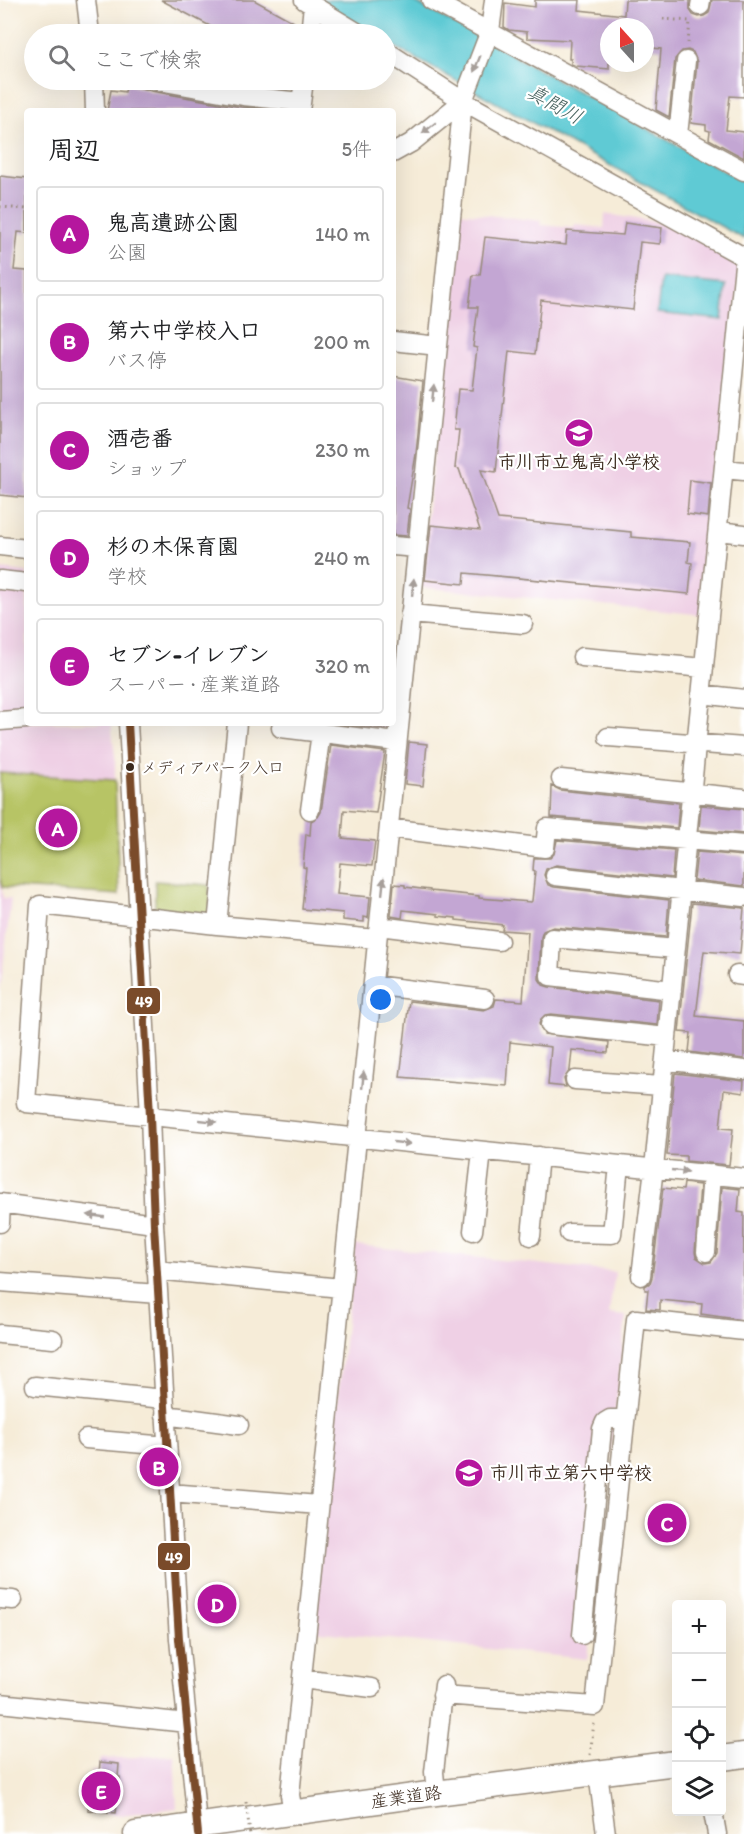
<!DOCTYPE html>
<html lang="ja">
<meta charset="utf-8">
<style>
body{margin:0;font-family:Itim,"Klee One",sans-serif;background:#f2f2f2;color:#202124}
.controls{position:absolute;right:18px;bottom:18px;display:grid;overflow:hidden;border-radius:6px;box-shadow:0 6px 24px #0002}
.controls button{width:54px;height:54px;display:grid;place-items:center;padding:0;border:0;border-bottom:2px solid #e0e0e0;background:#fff;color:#202124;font:30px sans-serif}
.compass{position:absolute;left:600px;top:18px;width:54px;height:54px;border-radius:50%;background:#fff;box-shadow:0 6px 24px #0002;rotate:339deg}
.you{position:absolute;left:381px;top:1000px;width:21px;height:21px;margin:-15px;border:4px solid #fff;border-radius:50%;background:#1a73e8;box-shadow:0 0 0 9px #1a73e833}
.badge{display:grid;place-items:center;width:39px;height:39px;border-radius:50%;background:#b5179e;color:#fff;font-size:20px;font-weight:700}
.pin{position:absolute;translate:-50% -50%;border:3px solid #fff;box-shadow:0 2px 6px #0006}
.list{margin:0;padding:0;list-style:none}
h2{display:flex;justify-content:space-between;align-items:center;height:78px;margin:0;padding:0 24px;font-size:26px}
h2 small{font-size:20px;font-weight:400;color:#757577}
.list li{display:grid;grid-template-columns:39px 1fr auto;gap:18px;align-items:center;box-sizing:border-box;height:96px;margin:0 12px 12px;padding:0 12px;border:2px solid #e0e0e0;border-radius:6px}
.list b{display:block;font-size:22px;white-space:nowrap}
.list p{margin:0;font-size:20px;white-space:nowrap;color:#757577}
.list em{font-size:20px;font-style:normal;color:#757577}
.icon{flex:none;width:33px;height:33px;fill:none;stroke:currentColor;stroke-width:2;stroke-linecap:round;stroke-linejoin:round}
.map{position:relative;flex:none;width:744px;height:1834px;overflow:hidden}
.search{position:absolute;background:#fff;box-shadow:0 6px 24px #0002;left:24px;top:24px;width:372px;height:66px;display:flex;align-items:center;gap:15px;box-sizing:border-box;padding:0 21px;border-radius:33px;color:#757577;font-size:22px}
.panel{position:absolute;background:#fff;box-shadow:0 6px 24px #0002;left:24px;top:108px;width:372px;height:618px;border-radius:6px}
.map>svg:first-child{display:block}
.built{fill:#efd0e5}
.green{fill:#b7c465;stroke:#797742;stroke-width:1.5}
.water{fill:#5ecad4;stroke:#4c7a79;stroke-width:1.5}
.building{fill:#c3a6d3}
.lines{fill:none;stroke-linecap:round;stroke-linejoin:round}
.minor-casing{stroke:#988b7b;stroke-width:21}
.major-casing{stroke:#988b7b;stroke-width:27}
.path{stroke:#988b7b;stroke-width:3;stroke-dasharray:1.5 4.5;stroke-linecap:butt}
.minor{stroke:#fff;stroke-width:18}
.major{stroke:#fff;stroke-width:24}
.path-bridge{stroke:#988b7b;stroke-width:3;stroke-dasharray:1.5 4.5;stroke-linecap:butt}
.bus-1-casing{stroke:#fff;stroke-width:12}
.bus-1{stroke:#7a4b2a;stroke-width:8}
.oneway{fill:#a79f9a}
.bus-dot{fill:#3b2a1e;stroke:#fff;stroke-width:2}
.labels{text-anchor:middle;stroke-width:4.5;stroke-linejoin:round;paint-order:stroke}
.bus-label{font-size:16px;fill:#3b2a1e;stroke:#fff;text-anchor:start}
.poi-label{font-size:18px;font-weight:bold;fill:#3b2a1e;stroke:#fff}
.street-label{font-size:18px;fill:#3b2a1e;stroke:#fff}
.water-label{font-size:20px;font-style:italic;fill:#47625e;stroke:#fff}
.line-badge{stroke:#fff;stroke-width:2}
.badge-label{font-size:16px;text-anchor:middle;font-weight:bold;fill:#fff}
</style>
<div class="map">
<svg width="744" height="1834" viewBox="0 0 744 1834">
<rect width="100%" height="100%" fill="#fff"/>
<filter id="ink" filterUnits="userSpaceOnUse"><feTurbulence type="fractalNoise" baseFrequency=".0167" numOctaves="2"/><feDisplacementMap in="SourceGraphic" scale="12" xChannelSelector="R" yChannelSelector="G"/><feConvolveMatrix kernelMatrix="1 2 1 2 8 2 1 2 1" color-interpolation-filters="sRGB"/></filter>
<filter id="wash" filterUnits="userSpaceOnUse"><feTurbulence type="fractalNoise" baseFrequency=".008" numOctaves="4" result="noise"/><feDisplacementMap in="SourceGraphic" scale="24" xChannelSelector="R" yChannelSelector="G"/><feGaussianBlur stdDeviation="1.35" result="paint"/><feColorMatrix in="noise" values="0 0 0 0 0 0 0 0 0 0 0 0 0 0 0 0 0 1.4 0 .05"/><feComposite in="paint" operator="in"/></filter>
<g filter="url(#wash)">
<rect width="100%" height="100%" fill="#f6ecd8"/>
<path class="built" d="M459,212L541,221V225L574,228L575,225L604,228L605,214L674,225L741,261L705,615L420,587Z
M0,569L27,572V723H111L115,756V780L0,773Z
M0,876L3,898L11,899L0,992Z
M355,1245L615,1272L609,1314L626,1316L587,1659L312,1631Z
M174,1755L177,1808L121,1815L87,1812L92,1770L98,1771L100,1759Z"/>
<path class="green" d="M0,773L115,780L119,895L2,887L0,876Z
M155,881L209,885L213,916L155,911Z"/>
<path class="water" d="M309,0H411L744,182V239L386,42V34H372Z
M661,278L726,285L722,320L657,313Z"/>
<g id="blocks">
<path class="building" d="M161,0H254L294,22L287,34H225Z
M535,0H580L579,10L624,15L625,0H690V10L693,15L699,17L704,16L709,13L712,0H744V97L730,96L726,130L744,132V158L709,139L710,131L706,130V125L691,123L697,62L693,52L688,50L682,51L675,59L669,117L656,110L661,49L645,47V27H609V69L576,66L571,64V59H569L570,40L527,38V32L509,30L504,27L505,3L535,7Z
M214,80H288L287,89L245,85Z
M127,84L151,91L241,107L279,111H107L111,90L125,92Z
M0,176L27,179V233L18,232L14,270L27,271V498L0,495Z
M625,223L662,228L660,244L640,242L633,310L541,300L535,354L509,351L496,472L481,470L498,519L631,532V537L690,542L688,562L692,563L689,594L465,573L464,584L425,580L431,525L480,530L459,469L455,468L459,430H454L458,389L472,390L477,348L473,347L478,307H469L473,275H480L485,237L566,245L567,231L623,235Z
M393,376L423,381L416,454L407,508L410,509L407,536L393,535Z
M690,480L711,483L708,517L687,514Z
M333,723H387L386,729Z
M409,742L427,744L423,786L405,784Z
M331,745L385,752L376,813L344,810L342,838L375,841L372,866L340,863L337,894L370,897L368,918L364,917V922L343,920V913L302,909L306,868L303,867L306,834L310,835L311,821L318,817L321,812Z
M552,786L560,790L679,803L677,828L551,817Z
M701,805L744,809V834L699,830Z
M557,840L674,850L672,878L556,865L546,869L544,875L548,885L554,887L669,900L666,937L553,927L543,931L541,937L539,979L543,985L549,987L659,1000L657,1025L551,1014L545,1015L541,1019L539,1024L544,1034L609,1042L608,1053L572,1050L570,1070L564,1079L566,1087L548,1085L551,1047L510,1042L507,1086L400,1077L409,1001L484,1010L494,1006L496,999L523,1001L528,932L502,930L503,925L456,920V918L438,916V914L403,910L402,918L391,916L394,884L405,885V887L430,890V891L479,896V898L531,902L532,901L535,871L533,870L534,858H550L554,854Z
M697,852L744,856V886L694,880Z
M692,903L744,908L740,954L704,951L696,1016L744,1021V1059L689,1052L691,1033L679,1032Z
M675,1073L744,1081L743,1093L724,1090L720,1128L733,1129L729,1165L686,1161V1156L667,1155Z
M684,1183L700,1185L695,1252L696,1257L705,1263L711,1262L717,1253L722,1187L740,1189L738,1212L744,1213L743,1320L701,1314L702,1304L660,1300V1310L646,1309L648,1290H645V1286L650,1283L652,1277L663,1188L683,1190Z
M100,1762L119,1764L118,1777H120L116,1813L88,1810L92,1772L99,1773Z"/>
</g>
</g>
<g filter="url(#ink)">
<use href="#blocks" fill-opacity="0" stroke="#988b7b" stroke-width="1.5"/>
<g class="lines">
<g class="minor-casing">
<path id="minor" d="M86,0L90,34
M304,0L360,34
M431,0L744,171
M700,6L701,0
M310,34L313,5
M386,51L463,101L744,257
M94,80L95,111
M153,80L243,96L301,102
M300,111L304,80
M678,135L686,61
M393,153L411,143L463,101
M393,341L438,346
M724,469L744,471
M718,531L744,534
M0,546L27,549
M393,546L417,548
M0,580L27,583
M410,614L523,624
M582,657L704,668
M701,694L744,699
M0,721L27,719
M128,723L150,1115L154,1224L179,1639L198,1834
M281,728L397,742
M608,737L744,747
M561,779L744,798
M310,810L321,733
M389,828L545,848L547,828L744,845
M555,876L744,897
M217,925L237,723
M379,926L499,941
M377,939L217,925L40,905L26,1103L744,1178
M737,975L744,976
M373,985L485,999
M672,990L550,976L552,938L676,949
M550,1025L667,1037
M665,1060L744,1070
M575,1080L662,1086
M0,1203L154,1224
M0,1223L1,1204
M473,1231L482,1151
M569,1233L612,1234L619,1165
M531,1236L539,1156
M706,1252L712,1174
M156,1270L341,1288
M641,1276L654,1168L744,265
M0,1282L158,1294
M0,1334L53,1339
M35,1386L164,1399
M165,1415L239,1425
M86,1439L167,1446
M170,1493L319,1505
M0,1599L13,1600
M582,1635L602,1429L605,1422L610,1419H624
M302,1679L372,1688
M442,1695L595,1706L636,1319L744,1331
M0,1703L187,1723
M598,1773L606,1834
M436,1793L434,1772L444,1685
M293,1812L290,1795L463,101L490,31L494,0
M713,1812L717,1834"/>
</g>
<g class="major-casing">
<path id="major" d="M722,1758L744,1755
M136,1834L436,1793L676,1763"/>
</g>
<path class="path" d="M663,19L690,21L688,43
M0,207L27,209
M590,1755L594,1723"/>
<use href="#minor" class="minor"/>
<use href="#major" class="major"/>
<path class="path-bridge" d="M246,1802L250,1834"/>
<g class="bus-1-casing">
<path id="bus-1" d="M128,723L150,1115L154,1224L179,1639L198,1834"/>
</g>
<use href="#bus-1" class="bus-1"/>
</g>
<defs><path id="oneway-solid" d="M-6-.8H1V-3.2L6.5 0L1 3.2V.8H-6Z" transform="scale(1.5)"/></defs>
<g class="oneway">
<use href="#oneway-solid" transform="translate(477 64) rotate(112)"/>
<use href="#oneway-solid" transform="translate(429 128) rotate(141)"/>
<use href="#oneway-solid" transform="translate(433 393) rotate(-84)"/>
<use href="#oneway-solid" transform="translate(413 587) rotate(-84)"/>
<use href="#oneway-solid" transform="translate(383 886) rotate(-84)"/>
<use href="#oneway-solid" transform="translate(363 1080) rotate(-84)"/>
<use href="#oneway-solid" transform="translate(208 1121) rotate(6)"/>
<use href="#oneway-solid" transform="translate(402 1143) rotate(6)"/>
<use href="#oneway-solid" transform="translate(680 1171) rotate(6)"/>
<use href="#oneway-solid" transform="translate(96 1216) rotate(-172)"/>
</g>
</g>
<defs>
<g id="school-disc" transform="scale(1.5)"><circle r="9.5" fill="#b5179e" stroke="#fff"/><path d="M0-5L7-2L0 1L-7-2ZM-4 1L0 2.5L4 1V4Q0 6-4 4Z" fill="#fff"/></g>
</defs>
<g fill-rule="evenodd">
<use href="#school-disc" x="579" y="433"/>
<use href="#school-disc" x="469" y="1473"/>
</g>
<circle class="bus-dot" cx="130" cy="767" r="5"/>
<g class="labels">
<g class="bus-label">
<text x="141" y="773">メディアパーク入口</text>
</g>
<g class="poi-label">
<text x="579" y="468">市川市立鬼高小学校</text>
<text x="490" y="1479" text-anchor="start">市川市立第六中学校</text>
</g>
<g class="street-label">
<text transform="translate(406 1797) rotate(-8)" y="6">産業道路</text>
</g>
<g class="water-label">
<text transform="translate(555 104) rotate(29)" y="7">真間川</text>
</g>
</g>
<g class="line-badge">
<rect x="126" y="987" width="35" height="28" rx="6" fill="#7a4b2a"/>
<rect x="157" y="1542" width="34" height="29" rx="6" fill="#7a4b2a"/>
</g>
<g class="badge-label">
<text x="144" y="1007">49</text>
<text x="174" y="1563">49</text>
</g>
</svg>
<div class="controls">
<button>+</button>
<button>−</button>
<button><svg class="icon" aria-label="locate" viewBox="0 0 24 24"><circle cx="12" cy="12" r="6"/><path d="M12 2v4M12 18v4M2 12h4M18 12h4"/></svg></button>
<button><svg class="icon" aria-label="layers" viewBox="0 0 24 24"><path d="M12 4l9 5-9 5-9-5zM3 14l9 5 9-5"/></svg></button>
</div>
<svg class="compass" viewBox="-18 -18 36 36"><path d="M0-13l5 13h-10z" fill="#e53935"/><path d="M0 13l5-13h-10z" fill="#757577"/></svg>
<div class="you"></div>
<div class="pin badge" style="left:58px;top:828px">A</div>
<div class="pin badge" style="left:159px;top:1467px">B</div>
<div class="pin badge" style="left:667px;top:1523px">C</div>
<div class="pin badge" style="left:217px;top:1604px">D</div>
<div class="pin badge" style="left:101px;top:1791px">E</div>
<div class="search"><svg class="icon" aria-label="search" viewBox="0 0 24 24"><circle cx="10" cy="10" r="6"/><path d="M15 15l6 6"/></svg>ここで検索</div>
<section class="panel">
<h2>周辺<small>5件</small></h2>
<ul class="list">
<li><span class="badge">A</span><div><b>鬼高遺跡公園</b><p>公園</p></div><em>140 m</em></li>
<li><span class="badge">B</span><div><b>第六中学校入口</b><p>バス停</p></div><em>200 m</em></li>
<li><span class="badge">C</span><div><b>酒壱番</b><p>ショップ</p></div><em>230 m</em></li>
<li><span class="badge">D</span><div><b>杉の木保育園</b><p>学校</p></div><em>240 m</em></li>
<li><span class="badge">E</span><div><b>セブン-イレブン</b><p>スーパー · 産業道路</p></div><em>320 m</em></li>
</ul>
</section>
</div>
